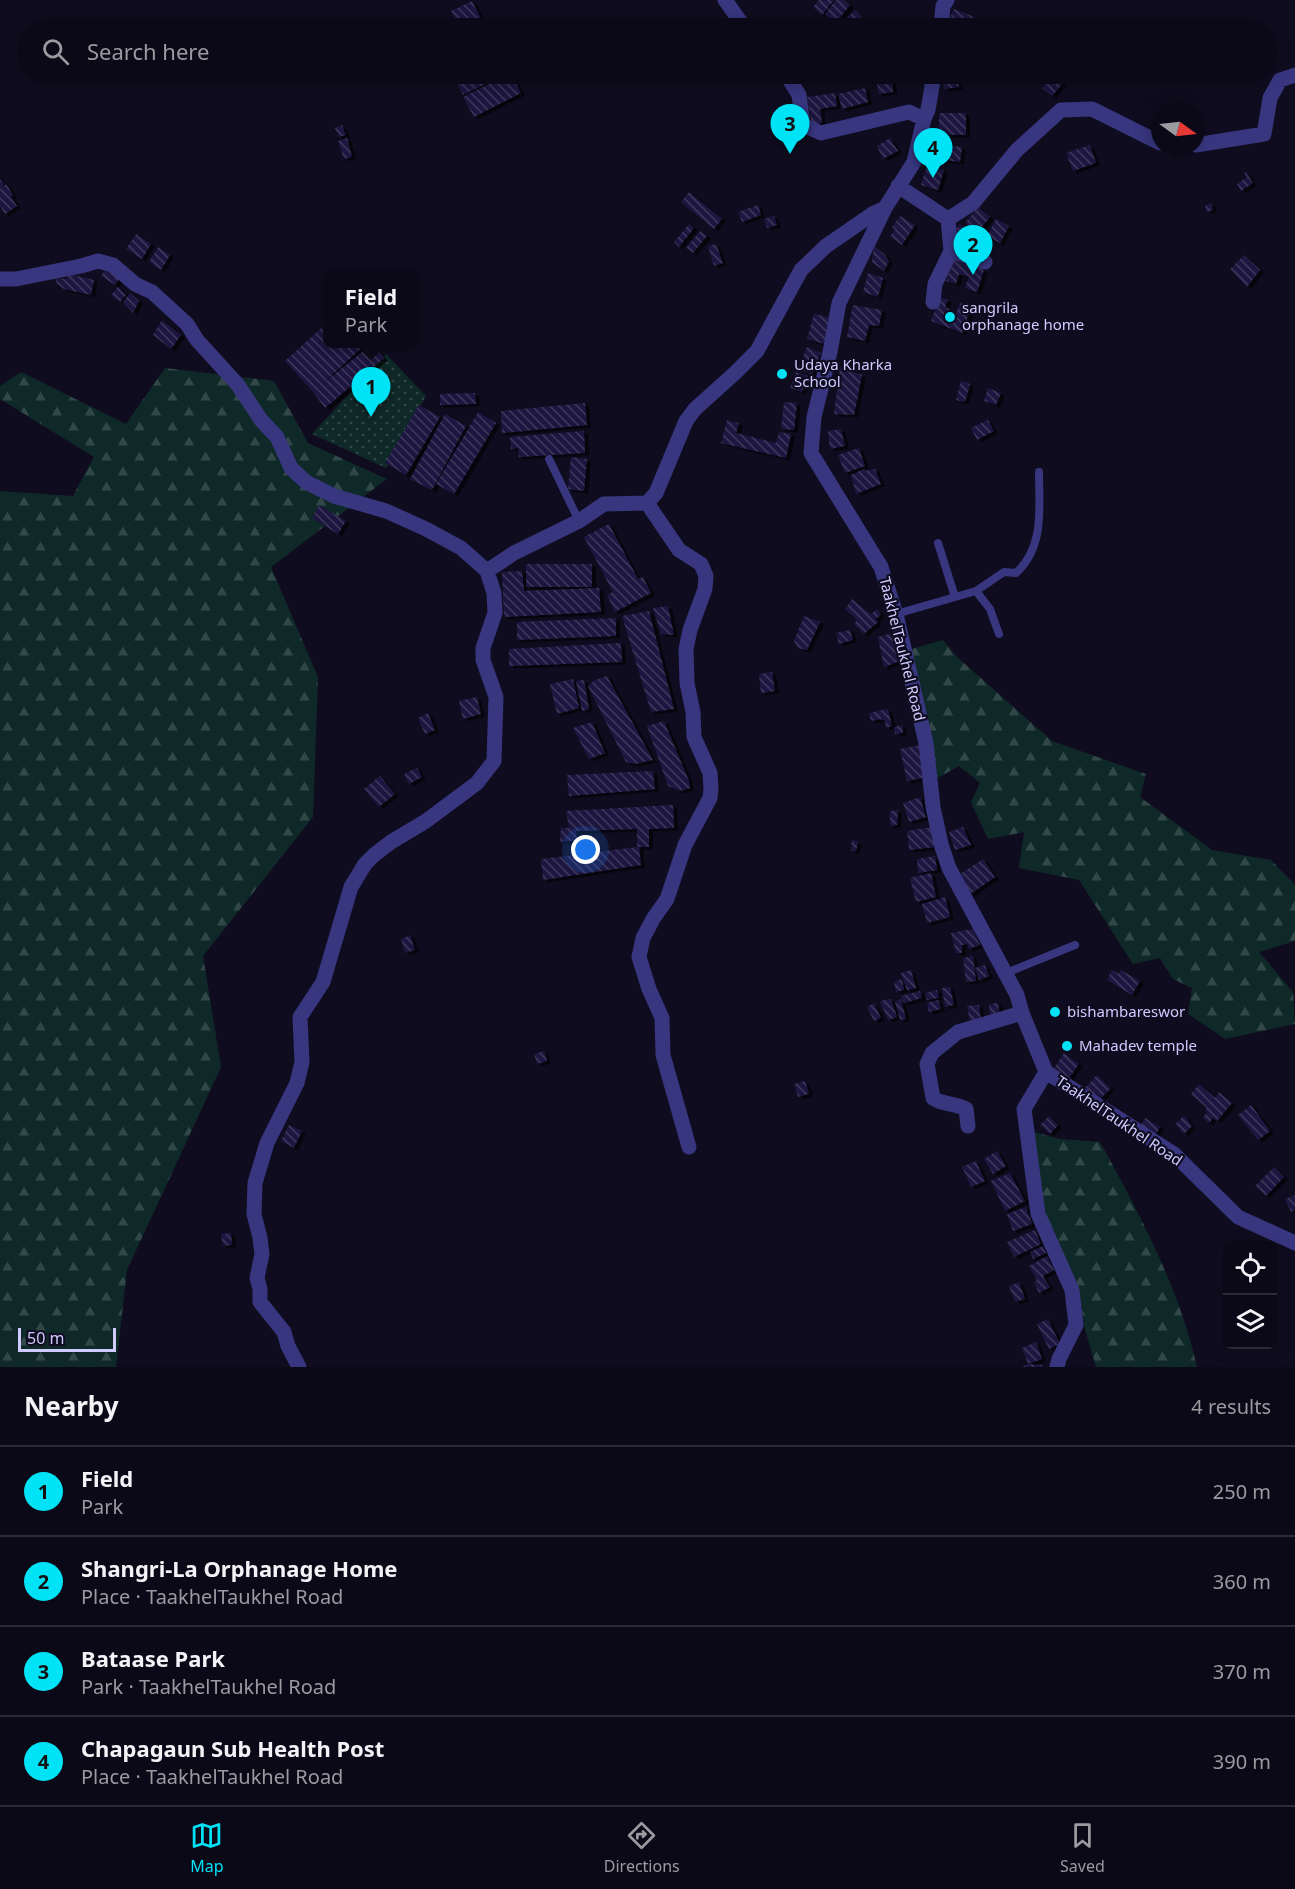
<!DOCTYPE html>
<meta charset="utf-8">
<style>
body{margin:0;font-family:"Noto Sans",sans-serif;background:#141220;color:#f1f3f6}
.controls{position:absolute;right:18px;bottom:18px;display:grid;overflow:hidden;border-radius:9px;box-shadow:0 3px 15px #0003}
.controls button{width:54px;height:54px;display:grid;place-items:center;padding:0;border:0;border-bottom:2px solid #2b2a36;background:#0b0917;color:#f1f3f6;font:30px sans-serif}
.compass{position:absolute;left:1151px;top:102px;width:54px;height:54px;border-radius:50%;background:#0b0917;box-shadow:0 3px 15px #0003;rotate:105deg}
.scale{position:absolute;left:18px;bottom:15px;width:98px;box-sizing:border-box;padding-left:6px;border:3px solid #cfcaff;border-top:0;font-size:16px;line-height:21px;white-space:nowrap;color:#cfcaff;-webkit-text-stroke:4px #0f0c1f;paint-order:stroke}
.you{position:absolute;left:586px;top:850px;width:21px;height:21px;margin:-15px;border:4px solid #fff;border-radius:50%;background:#1a73e8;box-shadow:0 0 0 9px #1a73e833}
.badge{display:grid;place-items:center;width:39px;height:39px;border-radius:50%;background:#00e2f5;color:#111;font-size:20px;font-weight:700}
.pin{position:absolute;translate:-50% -50px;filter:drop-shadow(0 2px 3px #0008)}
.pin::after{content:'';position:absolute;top:32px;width:21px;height:18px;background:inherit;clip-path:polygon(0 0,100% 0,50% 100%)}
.popup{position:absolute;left:323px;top:270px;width:96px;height:78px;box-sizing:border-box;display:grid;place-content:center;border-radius:9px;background:#0b0917;filter:drop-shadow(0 2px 4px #0005);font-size:20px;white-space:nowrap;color:#9a9aa1}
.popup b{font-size:22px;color:#f1f3f6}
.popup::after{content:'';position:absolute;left:50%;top:100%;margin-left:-12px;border:12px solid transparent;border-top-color:#0b0917}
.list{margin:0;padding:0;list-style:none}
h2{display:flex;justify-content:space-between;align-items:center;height:78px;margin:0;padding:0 24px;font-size:26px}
h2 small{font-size:20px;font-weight:400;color:#9a9aa1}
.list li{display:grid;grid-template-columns:39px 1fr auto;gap:18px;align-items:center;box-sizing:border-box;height:90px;padding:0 24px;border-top:2px solid #2b2a36}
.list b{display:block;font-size:22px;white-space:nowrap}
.list p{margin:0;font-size:20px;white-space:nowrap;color:#9a9aa1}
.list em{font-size:20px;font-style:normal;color:#9a9aa1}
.icon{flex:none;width:33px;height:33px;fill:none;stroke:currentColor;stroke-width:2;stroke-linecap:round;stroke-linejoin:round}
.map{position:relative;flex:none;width:1295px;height:1367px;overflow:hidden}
.search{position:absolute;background:#0b0917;box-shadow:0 3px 15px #0003;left:18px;right:18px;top:18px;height:66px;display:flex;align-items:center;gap:15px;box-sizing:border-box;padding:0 21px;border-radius:33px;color:#9a9aa1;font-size:22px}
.sheet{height:438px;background:#0b0917}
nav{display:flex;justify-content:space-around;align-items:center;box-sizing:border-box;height:84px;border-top:2px solid #2b2a36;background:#0b0917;font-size:16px;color:#9a9aa1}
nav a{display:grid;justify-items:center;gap:3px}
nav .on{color:#00e2f5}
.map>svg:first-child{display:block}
.grass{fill:url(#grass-dots)}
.forest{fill:url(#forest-firs)}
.building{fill:url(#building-back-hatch);filter:url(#shadow)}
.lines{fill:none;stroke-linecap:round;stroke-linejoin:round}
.lane{stroke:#37367f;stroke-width:8}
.street{stroke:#37367f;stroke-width:15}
.poi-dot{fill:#00e2f5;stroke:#0f0c1f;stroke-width:2}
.labels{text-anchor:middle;stroke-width:4.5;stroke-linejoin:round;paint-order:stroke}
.poi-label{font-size:15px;fill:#cfcaff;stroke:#0f0c1f;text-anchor:start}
.street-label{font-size:15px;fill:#cfcaff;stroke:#0f0c1f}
</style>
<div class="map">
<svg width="1295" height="1367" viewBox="0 0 1295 1367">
<defs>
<pattern id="grass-dots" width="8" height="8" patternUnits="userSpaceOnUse" patternTransform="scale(1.5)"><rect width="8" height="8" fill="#0f2928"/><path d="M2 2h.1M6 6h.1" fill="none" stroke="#314748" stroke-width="1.8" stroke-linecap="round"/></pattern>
<pattern id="forest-firs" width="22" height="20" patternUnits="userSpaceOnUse" patternTransform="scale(1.5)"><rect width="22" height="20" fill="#0f2928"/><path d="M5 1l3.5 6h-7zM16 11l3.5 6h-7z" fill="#314748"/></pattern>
<pattern id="building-back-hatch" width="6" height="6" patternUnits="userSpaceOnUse" patternTransform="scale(1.5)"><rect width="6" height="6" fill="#1f1840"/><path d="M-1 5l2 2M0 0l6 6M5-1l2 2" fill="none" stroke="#3e385d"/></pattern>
<filter id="shadow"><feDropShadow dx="4" dy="2.5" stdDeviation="0" flood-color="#0009"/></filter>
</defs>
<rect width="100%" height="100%" fill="#0f0c1f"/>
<path class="grass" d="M386,354L426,396L386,468L312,434Z"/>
<path class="forest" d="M165,368L274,381L308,443L387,479L271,567L318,677L313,817L203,956L221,1067L127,1270L116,1367H0V491L73,496L94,457L0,399V386L21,372L126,424Z
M943,640L956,656L1052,741L1146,774L1140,797L1212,850L1271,860L1295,885V941L1259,952L1293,992L1295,1024L1225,1039L1188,1014L1192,988L1173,979L1160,958L1133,964L1079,880L1019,868L1024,832L988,839L971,802L980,783L959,766L934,780L908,650Z
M1030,1131L1060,1139L1100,1142C1139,1213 1179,1287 1197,1367H1096L1084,1326L1079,1290L1045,1214Z"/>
<path class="building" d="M819,0H834L822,15L813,7Z
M836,0H844L850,5L836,23L825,14Z
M472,1L486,28H460L451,11Z
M954,9L977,18L969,28H945Z
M855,10L866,21L858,28H852L844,21Z
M452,74H482L487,83L463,95Z
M483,74H511L521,93L474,117L463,97L489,84Z
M883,74H893L894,77L884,79Z
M901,74H920L919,81L900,78Z
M957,74L959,87L944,89L942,77Z
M1054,74H1061L1067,78L1052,96L1042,88Z
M892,79L893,92L878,94L877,81Z
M865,88L868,102L842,109L838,94Z
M835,93L837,106L820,109L822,123L812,125L807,97Z
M939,113H966V135H939Z
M342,125L346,135L339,137L335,128Z
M347,138L352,157L344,159L338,141Z
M890,138L898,151L883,159L877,146Z
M942,145L962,147L960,162L941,160Z
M1090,145L1096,163L1073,171L1066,153Z
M927,165L944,170L938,190L921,185Z
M1246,172L1253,183L1241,191L1237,184L1247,177L1244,173Z
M0,179L4,186L6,184L13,195L11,197L17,206L5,214L0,206Z
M689,192L722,219L714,229L681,202Z
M1211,203L1213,210L1207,212L1205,206Z
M758,205L761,215L742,222L738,212Z
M978,207L990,217L977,233L969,248L952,238L959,224L977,233L965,223Z
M774,216L777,225L767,228L764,219Z
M900,216L915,225L902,245L890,236L895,230L892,227Z
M996,219L1009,226L1000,243L987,236Z
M689,224L694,228L679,247L674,242Z
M700,231L707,236L693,253L686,248Z
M136,234L151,244L142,259L126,249Z
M716,244L723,263L714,266L708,246Z
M874,246L884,254L889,261L884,271L872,262Z
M158,247L170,255L161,270L149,262Z
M1244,255L1260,270L1247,287L1230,269Z
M954,260L984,270L977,292L965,288L969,277L959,274L956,284L946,281Z
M107,267L121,276L115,285L101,276Z
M868,273L883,278L878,297L863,292Z
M69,274L94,280L91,295L64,289L57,284L55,278L66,279Z
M118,287L126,295L120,302L111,295Z
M130,293L139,301L133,313L123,302Z
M940,297L948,300L945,307L956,313L960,303L971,308L962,333L931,321Z
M853,305L882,310L879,326L869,325L865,341L847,337Z
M814,314L832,318L824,344L807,339Z
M162,320L181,335L171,349L153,335Z
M328,322V344H366L321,385L372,344L384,358L325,408L313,392L285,361Z
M807,347L821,353L812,375L798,369Z
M840,367L862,375L854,415L834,414Z
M796,372L808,376L802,392L790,388Z
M961,381L970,384L965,402L956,400Z
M988,388L1001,393L996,405L984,401Z
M475,393L476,404L440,405V394Z
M784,402L797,403L794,430L781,429Z
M585,403L587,425L502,433L501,411Z
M419,405L440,417L406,475L385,463Z
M478,412L496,423L454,494L436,484Z
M445,414L466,426L432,490L410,479Z
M727,420L739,423L736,433L776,443L779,432L791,434L786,458L721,443Z
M988,420L994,431L977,440L971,428Z
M841,429L845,446L830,449L828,431Z
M584,431L585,453L519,457L518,448L511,449L510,437Z
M859,448L865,466L845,473L838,455Z
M571,457L587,459L584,491L568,489Z
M864,469L865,471L875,469L881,484L856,494L851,475Z
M319,505L346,521L338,534L312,518Z
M609,524L638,579L643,577L651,593L615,612L607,595L613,592L584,537Z
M526,564H592V587H526Z
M522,571L524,591L599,588L601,612L504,617L502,572Z
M852,599L871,614L877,609L881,615L875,619L878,622L864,634L854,624L857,620L845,609Z
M668,606L674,635L661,634L653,608Z
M649,611L674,709L651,712L622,616Z
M804,616L820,622L807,650L798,648L794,641Z
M616,618V636L517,640V622Z
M850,630L853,640L839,644L836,633Z
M893,633L900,661L884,667L878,637Z
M621,643L622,662L509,666V649Z
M772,672L775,691L761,693L759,674Z
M607,676L653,760L635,764L626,762L588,686L595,680Z
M573,679L579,708L557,714L550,684Z
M584,680L589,709L582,711L576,681Z
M477,697L481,714L463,719L459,701Z
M888,709L892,726L886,728L885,721L882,719L871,721L869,713Z
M428,713L435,730L425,734L418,718Z
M664,721L689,781L690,788L680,791L668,786L647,726Z
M592,722L605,753L589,759L573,728Z
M902,725L903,733L895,734L894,727Z
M921,745L928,777L907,781L900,749Z
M417,768L422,777L409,784L404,774Z
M653,771L655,789L569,796L567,775Z
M380,776L395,794L379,807L364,789Z
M920,797L926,817L909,822L903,803Z
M673,805L674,828L649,829V847H639L641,865L543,880L541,859L637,847V829L576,831L577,840L560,842L561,828H569L566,811Z
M898,810L897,825L890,826V811Z
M932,827L935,847L909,850L907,831Z
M963,827L971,845L955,850L949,832Z
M852,840L858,842L856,851H851Z
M935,856L937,870L918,873L917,859Z
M983,859L995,877L969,895L957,876Z
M931,873L936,897L916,902L910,878Z
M945,897L950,917L927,923L922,904Z
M973,929L980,945L969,949L967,944L962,945V953H956L951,933Z
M410,935L415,950L405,953L401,939Z
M973,956L976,981L966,982L963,958Z
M985,965L989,976L979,980L975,968Z
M911,970L916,988L907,990L901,973Z
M1112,970L1119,974L1121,970L1140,981L1132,995L1107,980Z
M902,979L904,990L896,992L894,982Z
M950,987L954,1005L945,1007L942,988Z
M937,990L939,998L927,1000L925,993Z
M920,991L922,998L904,1003L901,996Z
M891,999L897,1017L888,1020L880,1001Z
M901,999L906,1019L900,1020L895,1002Z
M938,1000L941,1009L929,1012L927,1003Z
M874,1003L881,1018L874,1021L867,1007Z
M998,1003L1000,1016L990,1017L989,1004Z
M979,1005L981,1020L970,1022L967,1006Z
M544,1051L547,1061L537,1064L534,1054Z
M1064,1053L1079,1064L1069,1078L1054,1068Z
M1097,1075L1111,1088L1098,1101L1085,1088Z
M805,1081L809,1094L798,1097L794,1084Z
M1199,1084L1215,1098L1219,1092L1232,1103L1217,1121L1213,1118L1209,1123L1203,1118L1207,1112L1205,1110L1207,1108L1191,1094Z
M1251,1105L1270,1131L1258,1140L1238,1115Z
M1049,1116L1058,1125L1050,1134L1040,1125Z
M1184,1116L1192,1126L1184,1134L1175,1124Z
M1145,1118L1160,1127L1153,1139L1138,1131Z
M289,1125L302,1131L294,1148L281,1141Z
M997,1151L1006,1166L993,1174L984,1159Z
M976,1161L985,1181L971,1187L962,1167Z
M1274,1167L1284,1177L1266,1196L1255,1186Z
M1010,1173L1025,1201L1005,1211L991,1181Z
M1295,1195V1210L1291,1212L1285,1199Z
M1026,1207L1032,1224L1013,1231L1007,1214Z
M1035,1230L1041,1244L1014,1257L1007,1242Z
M231,1233L232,1245L223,1246L221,1234Z
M1043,1246L1046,1253L1033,1259L1030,1252Z
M1047,1256L1054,1270L1043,1276L1050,1287L1039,1293L1034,1282L1037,1280L1029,1266Z
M1019,1282L1025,1299L1015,1302L1009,1286Z
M1048,1319L1060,1344L1049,1349L1037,1324Z
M1036,1342L1042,1359L1028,1364L1042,1365V1367H1022L1028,1364L1022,1348Z"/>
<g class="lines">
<path class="lane" d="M549,459L579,521
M938,543L955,597
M976,591L990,609L999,634
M896,614L976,591L1004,572L1016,573C1045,546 1039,508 1039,472
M1006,973L1075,945"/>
<path class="street" d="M725,0L745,28
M941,28L943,6L947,0
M786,74L799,95L803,125L821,133L909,112L924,119L914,162L885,208L839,303L830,352L814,417L811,453L881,567L896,614L926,743L933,807L941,844L949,868L1017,995L1022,1013L1046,1072L1174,1154L1238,1217L1295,1243
M924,119L928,110L934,74
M1196,145L1264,134L1270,98L1280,80L1295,75
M1170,147H1179
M898,186L948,219L973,203L1017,150L1061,110L1092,109L1160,143
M948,219L951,251L985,262
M0,279H16L81,266L98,261L113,265L135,284L152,292L187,324L197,340L238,385L261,420L277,437L291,468L306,482L334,496L386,511L426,529L461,548L487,571L494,593L495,613L483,648V660L496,697L494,761L477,783L426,821L391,842L374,855L365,864L351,887L323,982L300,1017L302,1062L297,1083L267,1143L255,1183L254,1214L260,1238L262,1254L257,1278L260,1289V1302L284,1332L288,1346L299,1367
M933,302L935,284L951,251
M647,503L679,550L701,564L706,576L705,589L690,630L686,649L687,683L693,712L694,737L710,773L711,789L710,798L685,845L667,899L653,919L643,938L639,957L649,989L662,1018L663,1055L689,1147
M487,571L514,553L579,521L604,504L647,503L656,493L686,421L695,409L735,373L757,351L801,270L826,246L874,213L885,208
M1046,1072L1024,1109L1038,1214L1072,1290L1076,1325L1059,1359L1057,1367
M968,1126L966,1109C955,1103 943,1105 933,1098L927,1064L932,1053L958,1032L1022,1013"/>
</g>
<g class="poi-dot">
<circle cx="950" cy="317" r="6"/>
<circle cx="782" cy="374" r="6"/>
<circle cx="1055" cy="1012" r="6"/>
<circle cx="1067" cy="1046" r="6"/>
</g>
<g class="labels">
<g class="poi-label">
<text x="962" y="313">sangrila<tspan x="962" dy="17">orphanage home</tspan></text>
<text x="794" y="370">Udaya Kharka<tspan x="794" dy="17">School</tspan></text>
<text x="1067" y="1017">bishambareswor</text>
<text x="1079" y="1051">Mahadev temple</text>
</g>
<g class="street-label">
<text transform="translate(902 649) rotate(76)" y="5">TaakhelTaukhel Road</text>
<text transform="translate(1119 1121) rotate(34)" y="5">TaakhelTaukhel Road</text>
</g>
</g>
</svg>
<div class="controls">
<button><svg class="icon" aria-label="locate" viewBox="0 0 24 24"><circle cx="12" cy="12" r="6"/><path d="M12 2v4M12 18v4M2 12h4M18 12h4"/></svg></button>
<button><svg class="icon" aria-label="layers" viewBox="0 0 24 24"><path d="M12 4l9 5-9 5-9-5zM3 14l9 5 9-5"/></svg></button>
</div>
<svg class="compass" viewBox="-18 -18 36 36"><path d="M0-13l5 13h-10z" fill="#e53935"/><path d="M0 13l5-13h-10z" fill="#9a9aa1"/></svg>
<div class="scale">50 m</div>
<div class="you"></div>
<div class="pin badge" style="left:371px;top:417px">1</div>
<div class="popup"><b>Field</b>Park</div>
<div class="pin badge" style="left:973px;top:275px">2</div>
<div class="pin badge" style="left:790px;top:154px">3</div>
<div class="pin badge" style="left:933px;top:178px">4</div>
<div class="search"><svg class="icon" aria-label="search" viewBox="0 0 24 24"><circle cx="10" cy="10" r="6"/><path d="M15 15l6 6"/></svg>Search here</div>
</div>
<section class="sheet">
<h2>Nearby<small>4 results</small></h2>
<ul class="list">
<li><span class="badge">1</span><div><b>Field</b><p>Park</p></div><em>250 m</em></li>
<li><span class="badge">2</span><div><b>Shangri-La Orphanage Home</b><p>Place · TaakhelTaukhel Road</p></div><em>360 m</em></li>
<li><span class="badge">3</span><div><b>Bataase Park</b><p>Park · TaakhelTaukhel Road</p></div><em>370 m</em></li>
<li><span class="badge">4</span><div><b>Chapagaun Sub Health Post</b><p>Place · TaakhelTaukhel Road</p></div><em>390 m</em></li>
</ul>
</section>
<nav>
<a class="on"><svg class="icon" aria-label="map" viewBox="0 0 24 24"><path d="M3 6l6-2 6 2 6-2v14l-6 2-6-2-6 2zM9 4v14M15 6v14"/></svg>Map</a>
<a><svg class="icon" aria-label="directions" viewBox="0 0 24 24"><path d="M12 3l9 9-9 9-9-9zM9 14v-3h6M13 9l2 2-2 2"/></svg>Directions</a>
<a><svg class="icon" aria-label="saved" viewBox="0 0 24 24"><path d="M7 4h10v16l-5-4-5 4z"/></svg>Saved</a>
</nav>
